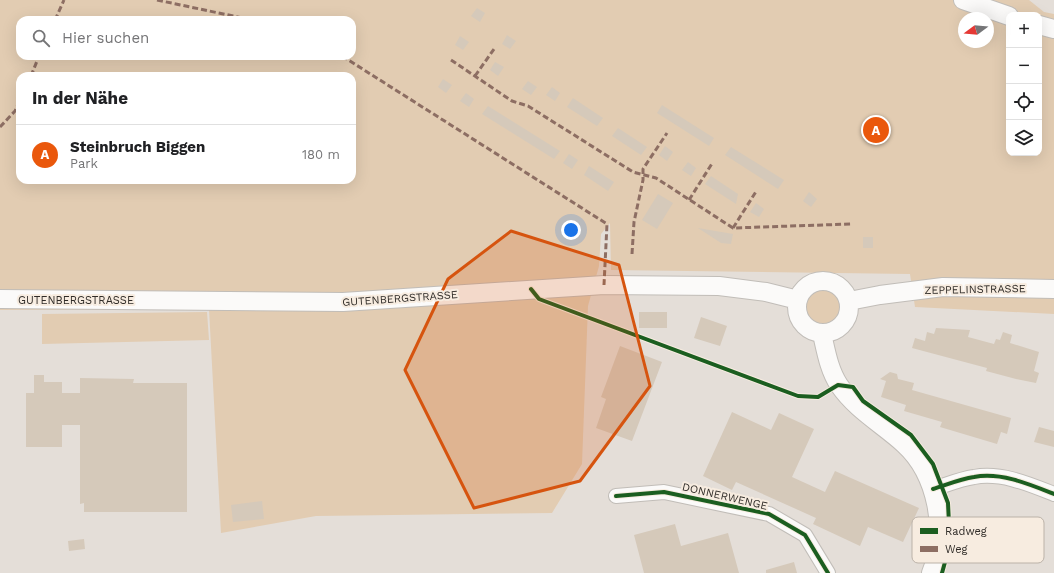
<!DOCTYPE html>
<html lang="de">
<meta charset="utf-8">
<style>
body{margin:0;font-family:"Work Sans",sans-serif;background:#f2f2f2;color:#202124}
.controls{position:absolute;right:12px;top:12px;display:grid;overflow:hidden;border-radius:8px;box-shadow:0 4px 16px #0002}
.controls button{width:36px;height:36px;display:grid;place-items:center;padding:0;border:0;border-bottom:1px solid #e0e0e0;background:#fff;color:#202124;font:20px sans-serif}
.compass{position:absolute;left:958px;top:12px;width:36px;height:36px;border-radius:50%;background:#fff;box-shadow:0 4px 16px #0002;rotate:254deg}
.you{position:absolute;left:571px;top:230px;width:14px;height:14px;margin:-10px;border:3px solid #fff;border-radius:50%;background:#1a73e8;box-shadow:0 0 0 6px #1a73e833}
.badge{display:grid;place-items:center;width:26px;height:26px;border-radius:50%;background:#ea580c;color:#fff;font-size:13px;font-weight:700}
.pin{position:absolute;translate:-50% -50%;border:2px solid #fff;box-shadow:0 1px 4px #0006}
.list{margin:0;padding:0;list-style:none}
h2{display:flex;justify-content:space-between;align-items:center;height:52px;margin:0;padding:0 16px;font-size:17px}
h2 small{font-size:13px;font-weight:400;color:#757577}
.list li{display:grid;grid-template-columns:26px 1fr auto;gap:12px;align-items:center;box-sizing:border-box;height:60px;padding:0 16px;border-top:1px solid #e0e0e0}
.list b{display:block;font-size:15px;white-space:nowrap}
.list p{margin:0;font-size:13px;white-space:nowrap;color:#757577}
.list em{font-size:13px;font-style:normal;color:#757577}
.icon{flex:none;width:22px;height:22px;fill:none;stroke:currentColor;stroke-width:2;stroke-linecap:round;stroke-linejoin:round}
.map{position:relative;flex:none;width:1054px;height:573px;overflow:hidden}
.search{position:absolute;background:#fff;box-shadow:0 4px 16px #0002;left:16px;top:16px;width:340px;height:44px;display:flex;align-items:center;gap:10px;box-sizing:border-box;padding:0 14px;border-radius:12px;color:#757577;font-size:15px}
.panel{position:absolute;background:#fff;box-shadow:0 4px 16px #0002;left:16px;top:72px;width:340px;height:112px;border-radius:12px}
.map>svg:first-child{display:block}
.green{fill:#e2ccb2;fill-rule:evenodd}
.building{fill:#d5c9ba}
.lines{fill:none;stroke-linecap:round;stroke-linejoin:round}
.minor-casing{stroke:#c1bdb8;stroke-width:16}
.major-casing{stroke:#c1bdb8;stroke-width:20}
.minor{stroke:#fbfaf9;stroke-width:14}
.major{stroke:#fbfaf9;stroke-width:18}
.quiet{stroke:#8d6e63;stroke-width:3;stroke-dasharray:6 3;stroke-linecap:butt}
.cycleway-casing{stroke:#f7ece0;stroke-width:6}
.cycleway{stroke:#1b5e20;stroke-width:4}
.marked{fill:#d6540f;fill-opacity:0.2;stroke:#d6540f;stroke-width:3;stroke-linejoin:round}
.labels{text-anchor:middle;stroke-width:4;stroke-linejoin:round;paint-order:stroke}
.street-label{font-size:11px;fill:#2f2b27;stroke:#f7ece0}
.key{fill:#f7ece0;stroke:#bbb2a8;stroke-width:1}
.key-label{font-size:11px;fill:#2f2b27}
</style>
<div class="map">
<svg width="1054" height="573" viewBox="0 0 1054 573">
<rect width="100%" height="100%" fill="#e4ded8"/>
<path class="green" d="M0,0H1029L1044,12L1054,14V314L915,307L910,274L611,270L610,223L601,234L599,266L588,306L582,464L552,513L316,516L221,533L209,309L0,310ZM1009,15H1039V153H1009ZM964,18H988V42H964ZM20,20H352V56H20ZM20,76H352V180H20Z
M806 307a19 19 0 1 1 38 0a19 19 0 1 1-38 0Z
M207,312L209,340L42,344V314Z"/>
<path class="building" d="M477,8L485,13L480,22L471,16Z
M507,35L516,41L510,49L502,44Z
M460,36L469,42L463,50L455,45Z
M495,62L504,67L498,76L490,70Z
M443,79L452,85L446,93L438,87Z
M528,81L537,87L531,95L522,89Z
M552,87L560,93L555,101L546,95Z
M466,93L474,99L469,107L460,101Z
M573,98L603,118L597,126L567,107Z
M662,105L714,138L709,146L657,113Z
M488,106L560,151L554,159L482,114Z
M618,128L647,147L641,155L612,136Z
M665,146L673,152L667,161L659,155Z
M731,147L784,180L778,189L725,155Z
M569,154L578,160L572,169L563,163Z
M688,162L696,168L691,176L682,170Z
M589,166L614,182L608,191L584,175Z
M711,176L738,194L736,204L705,184Z
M809,192L817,199L811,207L803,201Z
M658,194L673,203L657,229L642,220Z
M756,203L764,209L759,217L750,212Z
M698,228L733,234L731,244L721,243Z
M863,237H873V248H863Z
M639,312H667V328H639Z
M701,317L727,326L720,346L694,338Z
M936,328L970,330L968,337L994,344L996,339L1000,340L1003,332L1012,335L1010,343L1039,352L1034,371L1039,373L1036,383L1016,379L986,371L987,368L912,348L915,338L925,341L927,332L934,334Z
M620,346L662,362L632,441L596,428L606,399L601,397Z
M890,372L897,374L898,379L914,383L912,390L1011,418L1007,434L1001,432L997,444L940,427L942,422L904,411L906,405L881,397L886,381L880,379Z
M34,375H44V382H62V393H80V378L134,379L133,383H187V512H84V503L80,504V425H62V447H26V393H34Z
M732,412L771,430L779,413L814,429L792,477L825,492L835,471L919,508L903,542L868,527L860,546L813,524L816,518L736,482L732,490L703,476Z
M1039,427L1054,431V447L1034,442Z
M262,501L264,519L233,522L231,505Z
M675,524L681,546L728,533L739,573H644L634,535Z
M84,539L85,549L69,551L68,541Z
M794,562L797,573H766V570Z"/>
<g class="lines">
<g class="minor-casing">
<path id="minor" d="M933,489C946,485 960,479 974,477C1001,472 1029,484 1054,494
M616,496L664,492L769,514L805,535L828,573"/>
</g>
<g class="major-casing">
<path id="major" d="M963,0L1009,16
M1039,25L1054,29
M797 307a26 26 0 1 1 52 0a26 26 0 1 1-52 0Z
M0,299L343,302L604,285L719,286L766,292L798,300
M849,301L880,295L943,287L1054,289
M822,334C826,351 829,370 839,385C856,410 882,424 904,444C937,474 948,532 931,573"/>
</g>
<use href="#minor" class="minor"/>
<use href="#major" class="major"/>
<path class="quiet" d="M157,0L252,20
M55,20L64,0
M342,56L607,224L604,285
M451,60L512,101L528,106L633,172L656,178L733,228L851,224
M31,76L39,56
M475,76L494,49
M0,127L15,111L20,100
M689,200L713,162
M733,228L757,190
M632,254L634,222L643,180V169L667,133"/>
<g class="cycleway-casing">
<path id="cycleway" d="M531,289L539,299L798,396L818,397L838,385L853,387L863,401L911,435L933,464L948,503L950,544L942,573
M933,489C946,485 960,479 974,477C1001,472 1029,484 1054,494
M616,496L664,492L769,514L805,535L828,573"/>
</g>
<use href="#cycleway" class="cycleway"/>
</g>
<path class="marked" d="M511,231L619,265L650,386L580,481L474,508L405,370L448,279Z"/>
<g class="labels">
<g class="street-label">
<text transform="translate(975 289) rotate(-1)" y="4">ZEPPELINSTRASSE</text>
<text transform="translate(400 298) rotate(-4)" y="4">GUTENBERGSTRASSE</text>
<text x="76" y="304">GUTENBERGSTRASSE</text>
<text transform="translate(725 496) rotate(13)" y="4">DONNERWENGE</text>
</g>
</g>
<rect x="912" y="517" width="132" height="46" rx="6" class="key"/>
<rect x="920" y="528" width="18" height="6" fill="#1b5e20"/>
<rect x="920" y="546" width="18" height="6" fill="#8d6e63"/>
<g class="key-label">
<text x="945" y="535">Radweg</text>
<text x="945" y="553">Weg</text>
</g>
</svg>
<div class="controls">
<button>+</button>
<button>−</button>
<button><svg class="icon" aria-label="locate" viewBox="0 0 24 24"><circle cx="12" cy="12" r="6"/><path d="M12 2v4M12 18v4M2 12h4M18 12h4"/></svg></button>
<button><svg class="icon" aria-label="layers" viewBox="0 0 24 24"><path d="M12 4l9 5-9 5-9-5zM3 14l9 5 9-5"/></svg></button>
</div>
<svg class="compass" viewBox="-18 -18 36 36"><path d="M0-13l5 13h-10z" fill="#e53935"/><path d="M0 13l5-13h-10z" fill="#757577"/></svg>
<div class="you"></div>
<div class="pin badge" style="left:876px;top:130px">A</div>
<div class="search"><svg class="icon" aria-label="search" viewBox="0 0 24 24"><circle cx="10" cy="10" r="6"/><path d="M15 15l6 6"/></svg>Hier suchen</div>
<section class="panel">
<h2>In der Nähe<small></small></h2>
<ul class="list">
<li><span class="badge">A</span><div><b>Steinbruch Biggen</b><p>Park</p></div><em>180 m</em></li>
</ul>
</section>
</div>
